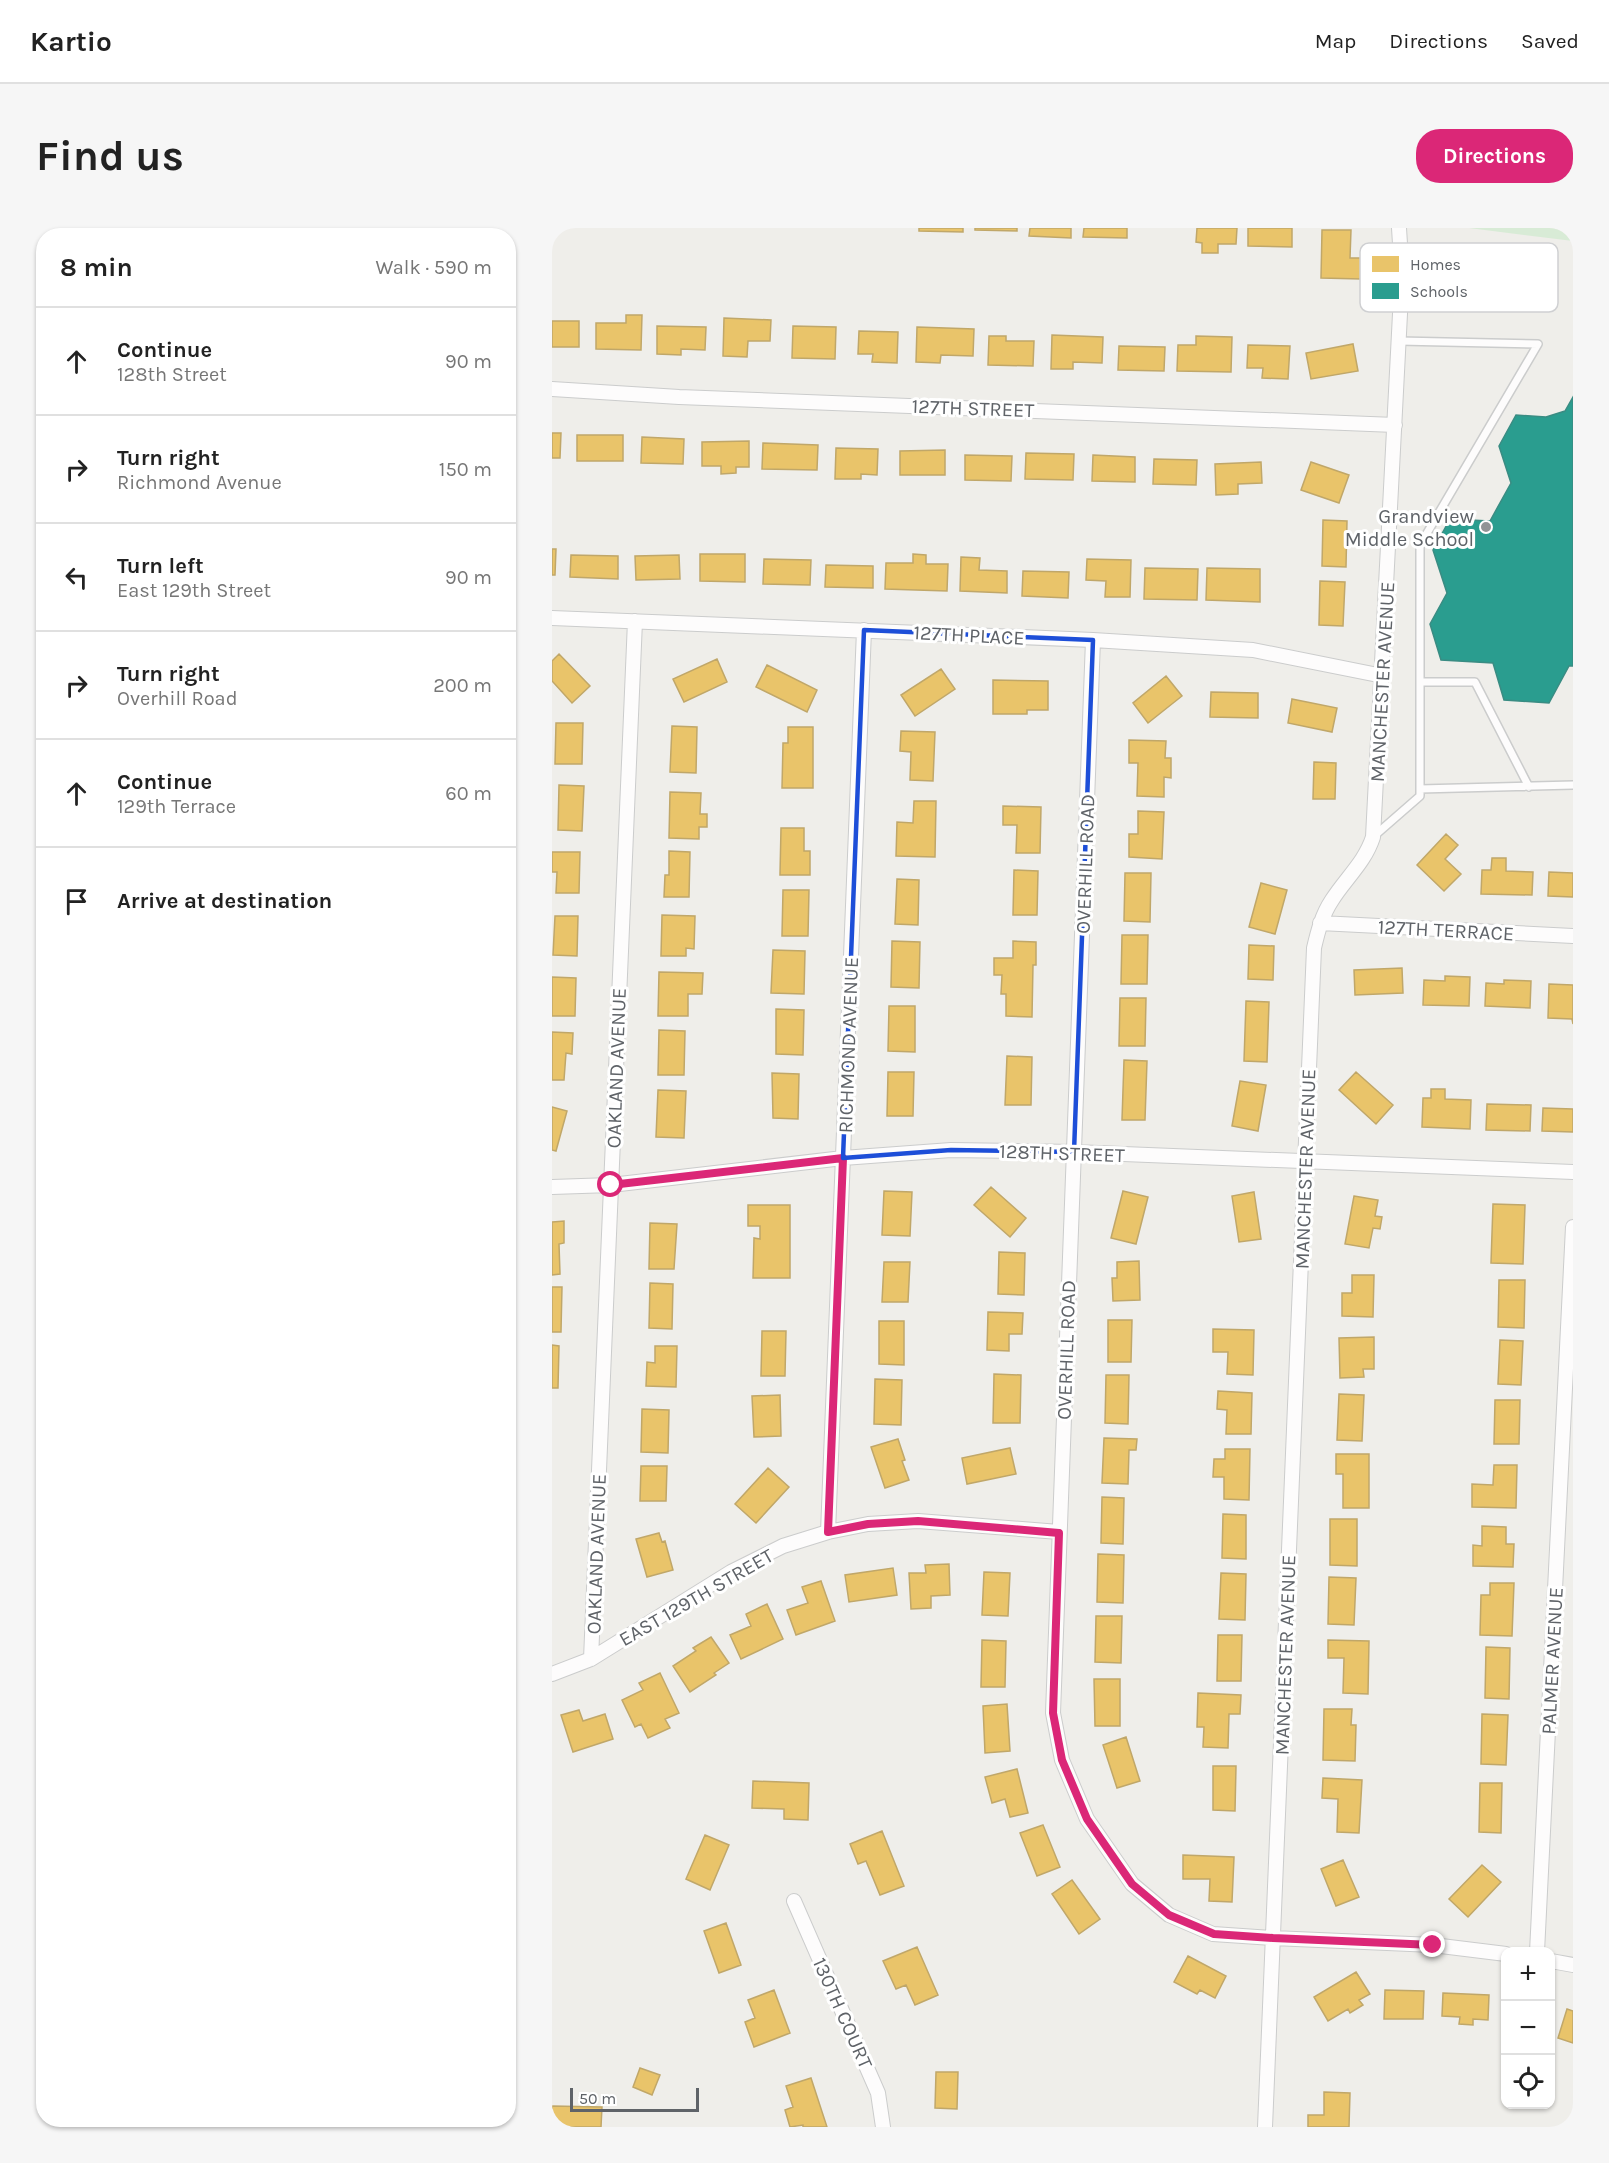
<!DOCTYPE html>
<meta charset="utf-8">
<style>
body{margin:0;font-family:Karla,sans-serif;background:#f6f6f6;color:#222}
.controls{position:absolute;right:18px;bottom:18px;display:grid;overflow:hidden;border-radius:12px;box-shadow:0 2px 4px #0004}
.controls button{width:54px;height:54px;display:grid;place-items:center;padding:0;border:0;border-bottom:2px solid #e0e0e0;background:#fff;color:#222;font:30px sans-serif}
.scale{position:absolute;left:18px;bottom:15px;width:129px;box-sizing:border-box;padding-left:6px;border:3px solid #5f6368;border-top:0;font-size:16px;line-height:21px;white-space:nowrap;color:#5f6368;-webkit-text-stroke:4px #fff;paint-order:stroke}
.stop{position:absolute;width:18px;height:18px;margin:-14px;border:4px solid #db2777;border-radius:50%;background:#fff}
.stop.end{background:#db2777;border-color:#fff;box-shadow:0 2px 6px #0008}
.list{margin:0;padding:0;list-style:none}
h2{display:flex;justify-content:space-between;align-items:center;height:78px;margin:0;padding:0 24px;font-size:26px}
h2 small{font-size:20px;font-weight:400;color:#767676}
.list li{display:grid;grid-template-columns:39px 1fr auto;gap:18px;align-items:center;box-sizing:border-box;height:108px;padding:0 24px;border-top:2px solid #e0e0e0}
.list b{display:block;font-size:22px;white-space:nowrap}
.list p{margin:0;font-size:20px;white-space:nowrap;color:#767676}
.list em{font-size:20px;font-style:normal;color:#767676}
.icon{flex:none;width:33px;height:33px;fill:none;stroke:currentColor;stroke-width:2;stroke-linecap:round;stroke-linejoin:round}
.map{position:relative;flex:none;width:1021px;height:1899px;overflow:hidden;border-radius:24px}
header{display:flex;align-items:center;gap:36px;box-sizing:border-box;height:84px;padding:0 30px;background:#fff;border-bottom:2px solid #e0e0e0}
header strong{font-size:28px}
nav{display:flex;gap:33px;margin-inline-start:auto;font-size:21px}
.intro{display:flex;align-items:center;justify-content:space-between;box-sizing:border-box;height:144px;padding:0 36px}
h1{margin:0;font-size:42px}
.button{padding:15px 27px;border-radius:24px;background:#db2777;color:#fff;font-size:21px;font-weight:700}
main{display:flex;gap:36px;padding:0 36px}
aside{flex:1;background:#fff;border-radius:24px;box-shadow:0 2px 4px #0004}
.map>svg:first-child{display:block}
.green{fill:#d8ebd6}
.homes{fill:#e9c46a;stroke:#c0a769;stroke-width:1.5}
.schools{fill:#2a9d8f;stroke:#3a8c83;stroke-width:1.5}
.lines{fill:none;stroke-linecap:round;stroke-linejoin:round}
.service-casing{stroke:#cbcccc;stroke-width:10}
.minor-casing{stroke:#cbcccc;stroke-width:16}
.service{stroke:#fdfcfc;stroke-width:7}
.minor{stroke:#fdfcfc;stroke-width:14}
.route{stroke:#db2777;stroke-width:8}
.marked{fill:none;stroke:#1d4ed8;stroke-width:4.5;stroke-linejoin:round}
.poi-dot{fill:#919496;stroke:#fff;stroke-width:2}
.labels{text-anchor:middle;stroke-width:6;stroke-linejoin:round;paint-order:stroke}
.street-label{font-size:20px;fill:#5f6368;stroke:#fff}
.poi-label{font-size:20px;fill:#5f6368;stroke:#fff;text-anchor:end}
.key{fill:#fff;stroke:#cfd0d2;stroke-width:1.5}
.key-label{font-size:16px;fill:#5f6368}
</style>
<header>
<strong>Kartio</strong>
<nav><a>Map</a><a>Directions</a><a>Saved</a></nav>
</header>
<div class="intro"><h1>Find us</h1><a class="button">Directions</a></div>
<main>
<aside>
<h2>8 min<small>Walk · 590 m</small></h2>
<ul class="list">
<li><svg class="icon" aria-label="ahead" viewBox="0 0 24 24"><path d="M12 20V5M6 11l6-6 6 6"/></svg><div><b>Continue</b><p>128th Street</p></div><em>90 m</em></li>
<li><svg class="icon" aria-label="right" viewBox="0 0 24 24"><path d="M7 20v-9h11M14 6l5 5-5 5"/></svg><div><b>Turn right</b><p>Richmond Avenue</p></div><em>150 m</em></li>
<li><svg class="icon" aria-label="left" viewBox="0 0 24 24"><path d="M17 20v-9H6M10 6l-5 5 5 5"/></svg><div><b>Turn left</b><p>East 129th Street</p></div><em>90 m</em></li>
<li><svg class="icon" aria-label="right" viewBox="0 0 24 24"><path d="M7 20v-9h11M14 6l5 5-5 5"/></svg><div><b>Turn right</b><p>Overhill Road</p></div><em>200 m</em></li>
<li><svg class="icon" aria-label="ahead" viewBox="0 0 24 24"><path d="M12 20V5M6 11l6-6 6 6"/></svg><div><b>Continue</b><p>129th Terrace</p></div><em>60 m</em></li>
<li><svg class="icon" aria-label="arrive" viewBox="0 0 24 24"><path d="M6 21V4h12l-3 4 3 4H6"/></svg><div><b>Arrive at destination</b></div></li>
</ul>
</aside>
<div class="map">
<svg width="1021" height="1899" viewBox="0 0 1021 1899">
<rect width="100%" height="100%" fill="#efeeea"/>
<path class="green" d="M917,0H1021V13Z"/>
<path class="homes" d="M367,0H411V4L367,3Z
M423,0H465V3L423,2Z
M478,0H519V10L477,8Z
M532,0H575V10L531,9Z
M645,0H685L684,16H666V25H650V15L644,14Z
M696,0H740V19L696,18Z
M770,2H799L798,30H810L809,51L769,50Z
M74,87H90L89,122L44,121V95H74Z
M172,90L219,92L218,113H196L195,129L171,128Z
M0,93H27V119H0Z
M105,98L154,99L153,122L129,121V127L105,126Z
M241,98L284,99L283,131L240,130Z
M365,99L422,101L421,128L389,127L388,135L364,134Z
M307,103L346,104L345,135L320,134L321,126H306Z
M500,107L551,109L550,135L521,134V141H499Z
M437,108H454V113H482L481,138L436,137Z
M644,108L680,109L679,144L625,143L626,117H644Z
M801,116L806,143L759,151L754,125Z
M696,117L738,118L736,151L710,150L711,140H695Z
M567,118L613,119L612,143L566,142Z
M0,205H9L8,230H0Z
M25,207H71V233H25Z
M90,209L132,211L131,236L89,235Z
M197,213V239H184V245L169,246V238H150V214Z
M211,215L266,217L265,242L210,241Z
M284,220L326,221L325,247L309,246V251H283Z
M393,222V247H348V223Z
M474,225L522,226L521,252L473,251Z
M413,227L460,228L459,253L413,252Z
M541,227L583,229V254L540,253Z
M602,231L645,232L644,257L601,256Z
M709,234L710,255L686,256V266L664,267L663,236Z
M759,234L797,247L787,275L749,262Z
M771,292L795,293L794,339L770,338Z
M0,321H4L3,347H0Z
M148,326H193V354L148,353Z
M361,326L374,327V336H396L395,363L333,361L334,335H361Z
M19,327L66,328V351L18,349Z
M127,327L128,351L84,352L83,328Z
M409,329L428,330L427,342L455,343V365L408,363Z
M212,331L259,332L258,357L211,356Z
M535,331L579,332L578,369H553L554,353L534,352Z
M274,337L321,338V360L273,359Z
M593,340L646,341L645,372L592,371Z
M655,340L708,341V374L654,372Z
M471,343L517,344L516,370L470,368Z
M768,353L793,354L791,398L767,397Z
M7,426L38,458L20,475L0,453V433Z
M165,431L175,454L132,474L121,451Z
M215,437L265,462L255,484L204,459Z
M389,441L403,461L363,488L349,467Z
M614,448L630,468L596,495L581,475Z
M441,452L496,453V482H475V486H441Z
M659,464L706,465V490L658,489Z
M740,471L785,480L780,504L736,495Z
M4,495H31L30,536H3Z
M120,498L145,499L144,545L118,544Z
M236,499H261V560H230L231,515H236Z
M349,503L383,504L381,553L358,552L359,524L348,523Z
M577,512L614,513L613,530H619V550L612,549V569L585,568L586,535H577Z
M762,534L784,535L783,571H761Z
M7,557L32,558L30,603L6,602Z
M118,564L149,565L148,586H155V599H147V611L117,610Z
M362,573H384L383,629L344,628L345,594L361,595Z
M451,578L489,579L488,625H464L465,597H451Z
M586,583L612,584L610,631L577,629V606H586Z
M229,600H252V623H258V647H228Z
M894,606L906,617L893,631L909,646L892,663L865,637Z
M117,623L138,624L137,669H112L113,647H117Z
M0,624H28L27,665H4L5,644H0Z
M940,630H954V643L981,644L980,667L929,666L930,642H939Z
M462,642L486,643L485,687H461Z
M997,644L1021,645V669L996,668Z
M573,645H599L598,694L572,693Z
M345,651L367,652L366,697L343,696Z
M709,655L735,662L723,706L697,699Z
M231,662H257L256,708H230Z
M110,687L143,688L142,721L134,720V728H109Z
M3,688H26L25,728L1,727Z
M570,707H596L595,756H569Z
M340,713L368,714L367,760L339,759Z
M461,713L484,714V737H481L480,789L454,788V766H449L450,747H442V730H461Z
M697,717L722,718L721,752L696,751Z
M221,722L253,723L252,766L219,765Z
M850,740L851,765L803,767L802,742Z
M107,744L151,745L150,766H136V788H106Z
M893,748L918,749L917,778L871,777L872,752L893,753Z
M0,749L24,750L23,788H0Z
M952,752L979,753L978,780L933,778L934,755L952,756Z
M997,756L1021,757V796L1020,791L996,790Z
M568,770H594L593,818H567Z
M694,773L717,774L715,834L692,833Z
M337,778H363V824L336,823Z
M224,781L252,782L251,827L224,826Z
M107,802L133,803L132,847H106Z
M0,804L21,805L20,826L14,825L12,852H0Z
M455,828L480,829L479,877H453Z
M572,832L595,833L593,892H570Z
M336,844H362L361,888H335Z
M804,844L841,877L824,896L787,862Z
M220,845L247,846L246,891L221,890Z
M688,853L714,857L706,903L680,898Z
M879,861H893V871L919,872L918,901L870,899L871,870H879Z
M106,862L134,863L132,910L104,909Z
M935,876L979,877L978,903L934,902Z
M0,879L15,883L4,923L0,922Z
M991,880L1021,881V904L990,903Z
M439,959L474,990L458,1009L422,977Z
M332,963L360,964L358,1008L330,1007Z
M571,963L596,969L584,1016L559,1010Z
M702,964L709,1011L687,1014L680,968Z
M802,968L826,972L823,988L830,989L828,1001L821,1000L817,1020L793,1016Z
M941,976L973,977L971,1036L939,1035Z
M196,977H238V1050H201L202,1010L208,1011V998H196Z
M12,993V1015L7,1016L8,1046L0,1047V994Z
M98,995L125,996L122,1041H97Z
M447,1024L473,1025L472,1067L446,1066Z
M587,1033L588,1072L561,1073L560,1050H565V1034Z
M332,1034H358L356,1074H330Z
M800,1047H822L821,1089L790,1088V1065H800Z
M947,1052H973L972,1100L946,1099Z
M98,1055L121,1056L120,1101L97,1100Z
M0,1059H10L9,1104H0Z
M436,1084L471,1085L470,1106H457V1123L435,1122Z
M556,1092H580L579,1134H556Z
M327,1093H352V1137L327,1136Z
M661,1101L702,1102L701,1147L675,1146L676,1124H661Z
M210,1103H234L233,1148H209Z
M822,1109V1141H811L812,1149L788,1150L787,1110Z
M948,1112L971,1113L969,1157L946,1156Z
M0,1117L7,1118L6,1160H0Z
M103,1118H125L124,1159L94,1158L95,1134L103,1135Z
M442,1146L469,1147L468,1195H441Z
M554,1147H577L576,1196L553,1195Z
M323,1151L350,1152L349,1197L322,1196Z
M666,1163L700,1165L699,1206H674L675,1182L665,1181Z
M787,1166L812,1167L810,1213L785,1212Z
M228,1167L229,1208L202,1209L200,1168Z
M943,1172H968L967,1216H942Z
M90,1181L117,1182L116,1225L89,1224Z
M552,1210L585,1211L584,1222H577L576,1256L550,1255Z
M346,1211L353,1232L350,1233L357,1252L333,1260L319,1219Z
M458,1220L464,1246L415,1256L410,1230Z
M673,1221H698L697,1272L672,1271V1249H661L662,1231H673Z
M784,1226H817V1280H791V1246H784Z
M942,1237H965L964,1280L920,1279V1256L941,1257Z
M89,1238H115L114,1273H88Z
M216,1240L237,1259L204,1295L183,1276Z
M550,1269L572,1270L571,1316L549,1315Z
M671,1286L694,1287V1331L670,1330Z
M778,1291H805V1338L778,1337Z
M930,1298L954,1299V1316H962L961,1339L921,1338V1317L930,1318Z
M107,1305L110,1314L113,1313L121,1342L95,1349L84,1311Z
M546,1326L572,1327L571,1375L545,1374Z
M397,1336L398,1367L379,1368V1380L359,1381L357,1345H374L373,1337Z
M341,1340L345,1367L297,1374L293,1347Z
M432,1344L458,1345L456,1388L430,1387Z
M669,1345L694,1346L693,1392L667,1391Z
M777,1349L804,1350L802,1397L776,1396Z
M269,1353L283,1393L244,1407L235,1382L256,1375L250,1359Z
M938,1355H962L960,1408L928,1407L929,1367H938Z
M215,1376L231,1411L189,1431L178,1407L199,1398L194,1386Z
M544,1388H570L569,1435L543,1434Z
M666,1407H690L689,1453H665Z
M159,1409L177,1435L162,1445L164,1447L138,1464L121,1438L144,1423L141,1420Z
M430,1412L454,1413L453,1459H429Z
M776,1412L817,1413L816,1466L791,1465L792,1430H776Z
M934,1419L958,1420L957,1471L933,1470Z
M108,1445L127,1485L113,1491L118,1500L96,1510L89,1496L83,1499L70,1472L91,1462L87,1455Z
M542,1451H568V1498H543Z
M646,1465L689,1467L688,1486H677L676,1520L651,1519L652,1499H645Z
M455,1476L458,1523L433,1525L431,1478Z
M772,1481H800L799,1497H804L803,1533L771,1532Z
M27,1482L31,1493L53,1486L61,1511L21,1524L9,1487Z
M930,1486L956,1487L954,1537L929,1536Z
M574,1509L588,1553L565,1560L551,1517Z
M661,1538H684L683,1583L661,1582Z
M465,1541L476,1585L458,1589L453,1571L440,1575L433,1549Z
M771,1550L810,1552L807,1605L785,1604L786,1571L770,1570Z
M201,1553L257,1555L256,1592L232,1591V1581L200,1580Z
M928,1555H950L949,1605L927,1604Z
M491,1597L508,1639L485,1648L468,1605Z
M330,1603L352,1658L328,1667L314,1633L306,1636L298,1616Z
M153,1607L177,1617L158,1662L134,1651Z
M631,1627L682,1629L680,1674L657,1673L658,1651H631Z
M791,1632L807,1669L784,1678L769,1641Z
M930,1637L949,1654L916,1689L897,1671Z
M520,1652L548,1691L527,1706L500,1666Z
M174,1695L189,1737L167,1745L152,1703Z
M365,1719L386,1767L363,1777L354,1757L344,1761L331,1733Z
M636,1728L674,1748L663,1770L648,1762L645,1766L622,1754Z
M804,1744L818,1766L807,1772L811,1777L798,1785L796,1781L776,1793L762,1769Z
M222,1762L238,1805L202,1819L193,1794L203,1790L196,1772Z
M833,1762L872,1763L871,1791H832Z
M891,1765L937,1767L936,1792L921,1791V1797L907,1796L908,1789L890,1788Z
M1015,1781L1021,1783V1815L1006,1810Z
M88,1840L108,1847L100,1867L81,1859Z
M384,1844H406L405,1881L383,1880Z
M259,1850L275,1899H251V1897L238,1899L233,1882L241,1879L234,1858Z
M772,1864L798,1865L797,1899H756V1887H772Z
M0,1878L50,1879L49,1899H0Z"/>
<path class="schools" d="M1021,169V438H1017L997,475L952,472L941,435L889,432L878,396L895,365L881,322L898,291L938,293L959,255L947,218L964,187L994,189L1013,183Z"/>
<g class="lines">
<g class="service-casing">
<path id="service" d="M868,454H923L977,559
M868,561L1021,557
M821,609L868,568V317L986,116L847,113"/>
</g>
<g class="minor-casing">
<path id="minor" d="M0,161L127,169L843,197
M0,390L541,412L701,422L831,448
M541,412L501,1485L510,1532L535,1591L580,1656L617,1687L661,1706L721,1710L881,1717L954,1726
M768,695L1021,708
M0,959L59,957L291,930L399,922L522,924L1021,944
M276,1304L312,402
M39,1431L83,393
M0,1446L39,1431L179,1344L231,1318L276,1304L316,1296L366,1293L507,1304
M242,1673L326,1865L331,1899
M985,1724L1021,999
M999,1733L1021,1737
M713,1899L762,720C766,703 770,687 780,672C794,650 813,634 821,609L850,47L847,0"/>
</g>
<use href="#service" class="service"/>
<use href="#minor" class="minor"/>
</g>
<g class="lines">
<path class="route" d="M59,957L291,930L276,1304L316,1296L366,1293L507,1305L501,1485L510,1532L535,1591L580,1656L617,1687L662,1706L721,1710L881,1717"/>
</g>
<path class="marked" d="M312,402L541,412L522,924L399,922L291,930Z"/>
<circle class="poi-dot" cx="934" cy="299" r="6"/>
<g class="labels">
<g class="street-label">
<text transform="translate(421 180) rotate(2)" y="7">127TH STREET</text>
<text transform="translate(417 407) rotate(3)" y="7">127TH PLACE</text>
<text transform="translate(830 454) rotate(-87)" y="7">MANCHESTER AVENUE</text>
<text transform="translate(533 636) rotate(-88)" y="7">OVERHILL ROAD</text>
<text transform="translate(894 702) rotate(3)" y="7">127TH TERRACE</text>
<text transform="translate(296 817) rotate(-88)" y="7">RICHMOND AVENUE</text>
<text transform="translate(64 840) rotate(-88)" y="7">OAKLAND AVENUE</text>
<text transform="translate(510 925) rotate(2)" y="7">128TH STREET</text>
<text transform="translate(753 941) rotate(-88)" y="7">MANCHESTER AVENUE</text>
<text transform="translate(514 1122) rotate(-88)" y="7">OVERHILL ROAD</text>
<text transform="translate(44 1326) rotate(-88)" y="7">OAKLAND AVENUE</text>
<text transform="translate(144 1369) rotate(-30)" y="7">EAST 129TH STREET</text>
<text transform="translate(733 1427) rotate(-88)" y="7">MANCHESTER AVENUE</text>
<text transform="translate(1000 1433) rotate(-87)" y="7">PALMER AVENUE</text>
<text transform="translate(291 1785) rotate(66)" y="7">130TH COURT</text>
</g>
<g class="poi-label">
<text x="922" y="295">Grandview<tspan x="922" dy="23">Middle School</tspan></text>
</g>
</g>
<rect x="808" y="15" width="198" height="69" rx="9" class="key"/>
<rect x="820" y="28" width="27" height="16" fill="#e9c46a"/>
<rect x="820" y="55" width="27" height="16" fill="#2a9d8f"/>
<g class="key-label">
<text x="858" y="42">Homes</text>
<text x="858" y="69">Schools</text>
</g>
</svg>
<div class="controls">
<button>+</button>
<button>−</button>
<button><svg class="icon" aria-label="locate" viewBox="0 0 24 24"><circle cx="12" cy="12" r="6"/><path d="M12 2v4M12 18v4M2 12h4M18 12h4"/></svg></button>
</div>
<div class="scale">50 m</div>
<div class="stop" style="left:59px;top:957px"></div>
<div class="stop end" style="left:881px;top:1717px"></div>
</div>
</main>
